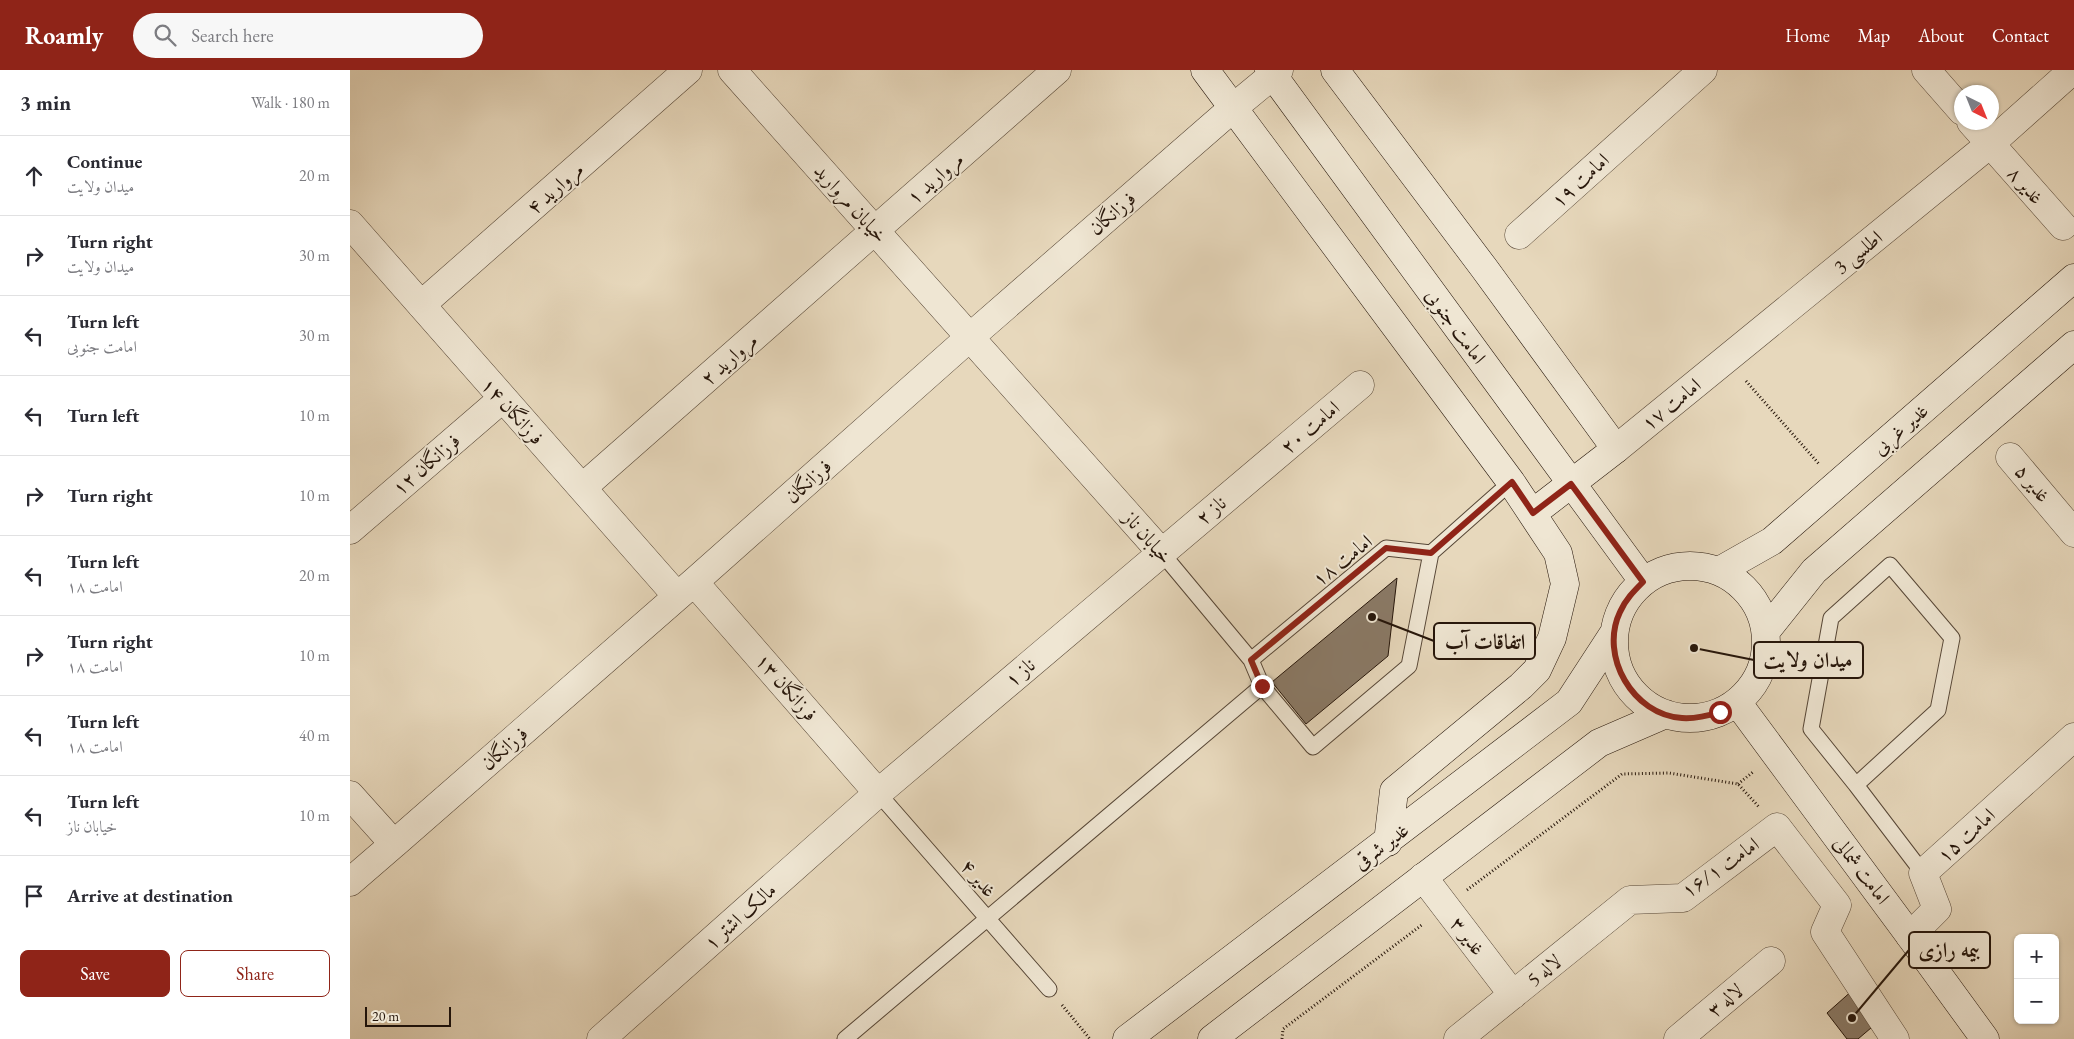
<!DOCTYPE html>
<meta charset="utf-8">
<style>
body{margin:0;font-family:"EB Garamond",Amiri,serif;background:#f7f7f7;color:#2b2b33}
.controls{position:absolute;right:15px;bottom:15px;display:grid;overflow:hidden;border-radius:8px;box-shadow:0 1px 4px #0004}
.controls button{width:45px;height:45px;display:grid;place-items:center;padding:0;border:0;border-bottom:1px solid #e1e1e2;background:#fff;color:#2b2b33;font:25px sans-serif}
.compass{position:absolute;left:1604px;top:15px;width:45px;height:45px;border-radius:50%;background:#fff;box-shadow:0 1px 4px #0004;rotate:137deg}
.scale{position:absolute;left:15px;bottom:12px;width:86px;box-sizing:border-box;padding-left:5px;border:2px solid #25150a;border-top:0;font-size:14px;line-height:18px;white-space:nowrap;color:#25150a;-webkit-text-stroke:4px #efe6d3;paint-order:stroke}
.stop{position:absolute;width:15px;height:15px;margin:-11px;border:4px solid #8f2418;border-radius:50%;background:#fff}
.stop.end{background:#8f2418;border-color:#fff;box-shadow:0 1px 5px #0008}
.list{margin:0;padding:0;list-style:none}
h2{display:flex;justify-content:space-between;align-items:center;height:65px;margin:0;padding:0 20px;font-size:21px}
h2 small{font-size:16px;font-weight:400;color:#7c7c81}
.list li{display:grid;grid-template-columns:32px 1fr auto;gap:15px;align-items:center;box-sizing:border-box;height:80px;padding:0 20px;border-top:1px solid #e1e1e2}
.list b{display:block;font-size:19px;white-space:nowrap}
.list p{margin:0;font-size:16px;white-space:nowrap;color:#7c7c81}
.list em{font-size:16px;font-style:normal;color:#7c7c81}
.actions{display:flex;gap:10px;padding:15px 20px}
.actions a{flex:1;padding:11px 0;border:1px solid #8f2418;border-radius:8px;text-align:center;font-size:18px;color:#8f2418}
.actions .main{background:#8f2418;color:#fff}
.icon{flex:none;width:28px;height:28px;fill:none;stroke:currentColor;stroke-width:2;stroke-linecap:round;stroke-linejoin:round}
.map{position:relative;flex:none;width:1724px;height:969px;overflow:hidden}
header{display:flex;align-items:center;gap:30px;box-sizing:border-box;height:70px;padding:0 25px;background:#8f2418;color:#fff}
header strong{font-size:24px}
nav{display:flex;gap:28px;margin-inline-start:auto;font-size:18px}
.search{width:350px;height:45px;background:#f7f7f7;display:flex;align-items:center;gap:12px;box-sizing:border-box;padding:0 18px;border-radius:28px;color:#7c7c81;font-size:19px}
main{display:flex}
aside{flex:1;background:#fff}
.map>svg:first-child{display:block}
.building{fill:#8a7a67;stroke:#25150a}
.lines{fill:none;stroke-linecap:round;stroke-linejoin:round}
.lane-casing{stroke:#564636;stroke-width:17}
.street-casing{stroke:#564636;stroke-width:29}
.secondary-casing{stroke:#25150a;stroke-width:29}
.path{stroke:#25150a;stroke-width:3;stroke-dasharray:1 2.5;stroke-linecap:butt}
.lane{stroke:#efe6d3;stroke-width:15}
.street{stroke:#efe6d3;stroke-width:28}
.secondary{stroke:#efe6d3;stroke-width:28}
.route{stroke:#8f2418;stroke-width:6}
.labels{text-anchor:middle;stroke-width:4;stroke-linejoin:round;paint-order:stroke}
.street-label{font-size:20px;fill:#25150a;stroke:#efe6d3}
.leader{fill:none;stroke:#25150a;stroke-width:2}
.callout-dot{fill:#25150a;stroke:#efe6d3;stroke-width:2}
.callout{fill:#efe6d3;stroke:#25150a;stroke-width:2}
.callout-label{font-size:21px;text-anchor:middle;font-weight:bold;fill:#25150a}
</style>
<header>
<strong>Roamly</strong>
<div class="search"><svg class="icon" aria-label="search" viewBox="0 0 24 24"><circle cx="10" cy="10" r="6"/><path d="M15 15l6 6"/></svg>Search here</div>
<nav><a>Home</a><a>Map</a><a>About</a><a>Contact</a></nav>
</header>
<main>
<aside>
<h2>3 min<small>Walk · 180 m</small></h2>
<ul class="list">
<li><svg class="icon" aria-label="ahead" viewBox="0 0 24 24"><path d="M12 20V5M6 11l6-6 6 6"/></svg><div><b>Continue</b><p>میدان ولایت</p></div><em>20 m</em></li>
<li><svg class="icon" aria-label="right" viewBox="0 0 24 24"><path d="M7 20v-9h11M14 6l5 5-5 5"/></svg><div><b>Turn right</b><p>میدان ولایت</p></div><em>30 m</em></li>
<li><svg class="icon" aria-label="left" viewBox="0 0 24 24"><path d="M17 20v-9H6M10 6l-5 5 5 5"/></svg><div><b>Turn left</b><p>امامت جنوبی</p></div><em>30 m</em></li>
<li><svg class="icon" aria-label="left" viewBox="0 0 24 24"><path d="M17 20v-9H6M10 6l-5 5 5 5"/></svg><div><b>Turn left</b></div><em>10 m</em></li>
<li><svg class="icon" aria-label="right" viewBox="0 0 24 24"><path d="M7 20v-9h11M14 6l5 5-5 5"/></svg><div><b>Turn right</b></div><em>10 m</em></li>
<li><svg class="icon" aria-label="left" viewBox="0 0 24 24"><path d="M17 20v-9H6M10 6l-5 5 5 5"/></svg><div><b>Turn left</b><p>امامت ۱۸</p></div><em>20 m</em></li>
<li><svg class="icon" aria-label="right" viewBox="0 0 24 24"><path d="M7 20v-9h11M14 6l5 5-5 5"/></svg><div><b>Turn right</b><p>امامت ۱۸</p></div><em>10 m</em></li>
<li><svg class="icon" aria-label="left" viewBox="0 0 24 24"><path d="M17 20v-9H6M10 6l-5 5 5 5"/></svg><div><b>Turn left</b><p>امامت ۱۸</p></div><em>40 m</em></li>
<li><svg class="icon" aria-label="left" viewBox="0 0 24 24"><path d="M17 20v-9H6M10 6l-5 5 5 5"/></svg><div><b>Turn left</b><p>خیابان ناز</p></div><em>10 m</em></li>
<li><svg class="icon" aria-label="arrive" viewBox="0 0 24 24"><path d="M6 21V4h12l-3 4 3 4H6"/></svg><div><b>Arrive at destination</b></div></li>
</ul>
<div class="actions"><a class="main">Save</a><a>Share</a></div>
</aside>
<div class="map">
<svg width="1724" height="969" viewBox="0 0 1724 969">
<rect width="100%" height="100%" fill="#e7d8bc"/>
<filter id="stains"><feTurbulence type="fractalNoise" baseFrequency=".004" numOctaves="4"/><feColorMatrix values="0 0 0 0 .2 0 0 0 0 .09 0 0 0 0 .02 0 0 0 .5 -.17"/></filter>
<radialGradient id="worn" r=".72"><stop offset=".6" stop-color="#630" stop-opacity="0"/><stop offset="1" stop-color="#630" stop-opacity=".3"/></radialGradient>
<path class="building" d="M1047,508L1038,586L956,654L922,612Z
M1504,919L1528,952L1508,969H1497L1477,943Z"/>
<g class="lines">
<g class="lane-casing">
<path id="lane" d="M811,482L901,590L912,616L963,677L1059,596L1081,483
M901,590L1036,478L1081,483L1161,412
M1506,715L1461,659L1481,548L1540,495L1602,568L1588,640L1506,715L1573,803
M528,723L699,919
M495,969L912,616"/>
</g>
<g class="street-casing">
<path id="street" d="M382,0L811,482
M1576,0L1612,41
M1621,52L1713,156
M0,154L327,526
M1169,165L1353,0
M71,235L338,0
M1266,379L1640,74L1723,0
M1660,387L1724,463
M232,418L707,0
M0,460L152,329
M344,512L528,723
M0,725L44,774L344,512L619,268L883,38L929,0
M1073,807L1163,925
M0,812L44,774
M1560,866L1587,839L1573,803L1724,667
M251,969L528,723L1010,315
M1108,969L1280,830L1333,828L1427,757L1487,835L1475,862L1545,969
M1328,969L1421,891"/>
</g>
<g class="secondary-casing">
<path id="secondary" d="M855,0L1161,412L1208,483L1215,514L1202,568L1187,600L1171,616L1044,721L1038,772
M919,0L1293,511
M985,0L1134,198L1266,379L1183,443
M1264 572a76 76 0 1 1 152 0a76 76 0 1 1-152 0Z
M1369,501L1422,471L1724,208
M1416,561L1464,501L1724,275
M1387,632L1560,866L1635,969
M777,969L1219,632L1264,563
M862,969L1249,673L1316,644"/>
</g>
<path class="path" d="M1396,311L1469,394
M1388,714L1403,702
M1117,820L1272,704L1319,703L1388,714L1409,737
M712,935L740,969
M932,969L933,959L1073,854"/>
<use href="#lane" class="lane"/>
<use href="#street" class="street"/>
<use href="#secondary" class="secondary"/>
</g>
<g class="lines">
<path class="route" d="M912,616L901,590L1036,478L1081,483L1162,412L1183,443L1221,414L1293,512C1284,521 1275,530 1270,542C1249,586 1283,645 1332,648C1345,649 1357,646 1370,642"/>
</g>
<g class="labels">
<g class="street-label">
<text transform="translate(585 108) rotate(-41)" y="7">مروارید ۱</text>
<text transform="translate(1230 110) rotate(-42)" y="7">امامت ۱۹</text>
<text transform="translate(1676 115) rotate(48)" y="7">غدیر ۸</text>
<text transform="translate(205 118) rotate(-41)" y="7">مروارید ۴</text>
<text transform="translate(501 133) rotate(48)" y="7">خیابان مروارید</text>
<text transform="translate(762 143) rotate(-41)" y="7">فرزانگان</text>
<text transform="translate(1508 182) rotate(-39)" y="7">اطلسی 3</text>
<text transform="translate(1106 256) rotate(54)" y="7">امامت جنوبی</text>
<text transform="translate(379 289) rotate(-41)" y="7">مروارید ۲</text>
<text transform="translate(1321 334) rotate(-39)" y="7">امامت ۱۷</text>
<text transform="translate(163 341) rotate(48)" y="7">فرزانگان ۱۴</text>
<text transform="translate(960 357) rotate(-40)" y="7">امامت ۲۰</text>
<text transform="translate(1550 359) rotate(-41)" y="7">غدیر غربی</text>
<text transform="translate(76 394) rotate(-41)" y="7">فرزانگان ۱۲</text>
<text transform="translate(458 411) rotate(-42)" y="7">فرزانگان</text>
<text transform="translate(1683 413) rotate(50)" y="7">غدیر ۵</text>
<text transform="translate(861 440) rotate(-40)" y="7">ناز ۲</text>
<text transform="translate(798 467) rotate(49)" y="7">خیابان ناز</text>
<text transform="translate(992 490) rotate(-38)" y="7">امامت ۱۸</text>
<text transform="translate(670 602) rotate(-40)" y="7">ناز ۱</text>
<text transform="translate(437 617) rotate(49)" y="7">فرزانگان ۱۳</text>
<text transform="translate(154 678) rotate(-41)" y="7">فرزانگان</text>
<text transform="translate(1616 765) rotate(-42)" y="7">امامت ۱۵</text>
<text transform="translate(1031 776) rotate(-37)" y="7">غدیر شرقی</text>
<text transform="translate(1370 797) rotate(-35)" y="7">امامت ۱۶/۱</text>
<text transform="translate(1512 800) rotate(53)" y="7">امامت شمالی</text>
<text transform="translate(629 808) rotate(49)" y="7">غدیر ۴</text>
<text transform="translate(390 846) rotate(-42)" y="7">مالک اشتر ۱</text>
<text transform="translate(1118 866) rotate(52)" y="7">غدیر ۳</text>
<text transform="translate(1194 900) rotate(-39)" y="7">لاله 5</text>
<text transform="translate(1375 930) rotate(-40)" y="7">لاله ۳</text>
</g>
</g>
<path class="leader" d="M1022 547L1084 571M1344 578L1404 590M1502 948L1559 880"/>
<g class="callout-dot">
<circle cx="1022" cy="547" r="5"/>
<circle cx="1344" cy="578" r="5"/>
<circle cx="1502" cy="948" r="5"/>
</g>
<g class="callout">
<rect x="1084" y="553" width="101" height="36" rx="5"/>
<rect x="1404" y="572" width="109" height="36" rx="5"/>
<rect x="1559" y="862" width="81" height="36" rx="5"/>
</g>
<g class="callout-label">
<text x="1135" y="579">اتفاقات آب</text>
<text x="1458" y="597">میدان ولایت</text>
<text x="1599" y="887">بیمه رازی</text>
</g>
<rect width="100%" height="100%" filter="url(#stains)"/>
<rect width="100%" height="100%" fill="url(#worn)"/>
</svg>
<div class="controls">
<button>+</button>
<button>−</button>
</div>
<svg class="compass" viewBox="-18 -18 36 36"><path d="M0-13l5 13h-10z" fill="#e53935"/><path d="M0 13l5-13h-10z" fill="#7c7c81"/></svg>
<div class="scale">20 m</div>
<div class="stop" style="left:1370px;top:642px"></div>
<div class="stop end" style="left:912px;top:616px"></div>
</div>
</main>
